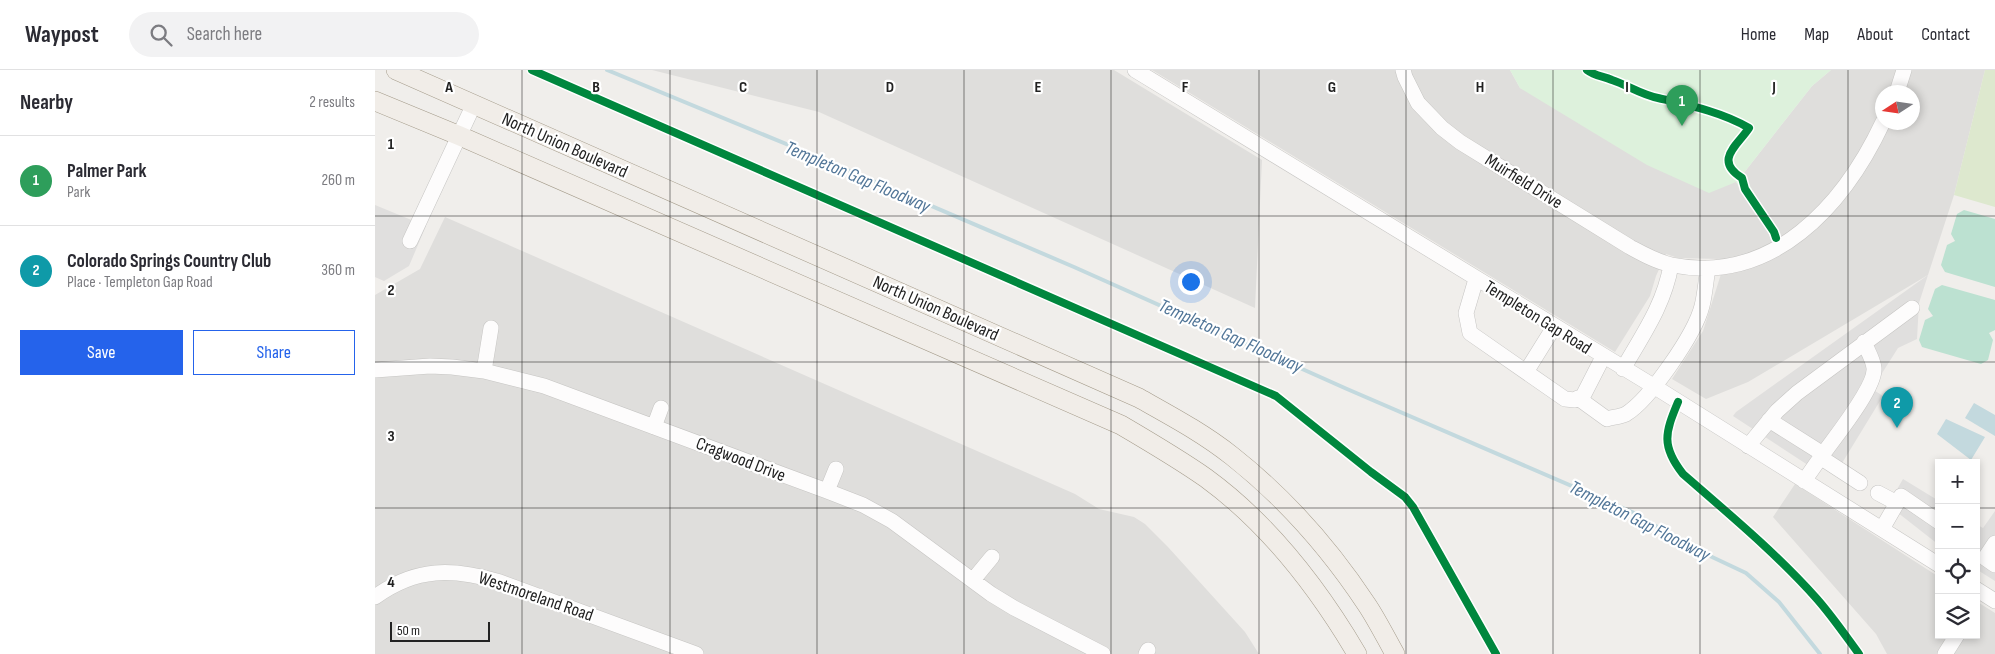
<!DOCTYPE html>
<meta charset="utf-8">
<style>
body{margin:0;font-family:"Sofia Sans Condensed",sans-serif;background:#f2f2f3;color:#2b2b33}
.controls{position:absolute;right:15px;bottom:15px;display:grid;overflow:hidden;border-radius:0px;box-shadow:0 2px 8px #0003}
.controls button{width:45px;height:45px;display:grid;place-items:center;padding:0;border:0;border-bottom:1px solid #e1e1e2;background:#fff;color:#2b2b33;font:25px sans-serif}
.compass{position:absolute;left:1500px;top:15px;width:45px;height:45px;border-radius:50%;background:#fff;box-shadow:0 2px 8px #0003;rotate:258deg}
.scale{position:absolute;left:15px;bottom:12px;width:100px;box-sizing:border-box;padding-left:5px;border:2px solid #222;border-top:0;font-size:14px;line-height:18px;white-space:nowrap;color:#222;-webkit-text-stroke:4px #fff;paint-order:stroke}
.you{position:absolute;left:815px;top:211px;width:18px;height:18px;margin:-12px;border:4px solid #fff;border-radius:50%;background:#1a73e8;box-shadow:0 0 0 8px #1a73e833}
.badge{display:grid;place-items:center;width:32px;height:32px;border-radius:50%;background:#2563eb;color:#fff;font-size:16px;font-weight:700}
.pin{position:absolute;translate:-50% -41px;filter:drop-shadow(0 1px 2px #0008)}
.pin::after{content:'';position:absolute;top:26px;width:18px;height:15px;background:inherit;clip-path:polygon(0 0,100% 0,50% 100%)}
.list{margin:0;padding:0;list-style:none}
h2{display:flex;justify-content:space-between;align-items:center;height:65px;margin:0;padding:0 20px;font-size:21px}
h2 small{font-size:16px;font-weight:400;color:#7c7c81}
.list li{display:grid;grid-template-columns:32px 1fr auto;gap:15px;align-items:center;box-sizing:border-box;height:90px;padding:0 20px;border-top:1px solid #e1e1e2}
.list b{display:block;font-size:19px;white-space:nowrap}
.list p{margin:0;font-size:16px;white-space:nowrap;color:#7c7c81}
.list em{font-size:16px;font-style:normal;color:#7c7c81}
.actions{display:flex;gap:10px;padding:15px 20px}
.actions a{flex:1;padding:11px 0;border:1px solid #2563eb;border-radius:0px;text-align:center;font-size:18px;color:#2563eb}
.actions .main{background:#2563eb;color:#fff}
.icon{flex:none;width:28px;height:28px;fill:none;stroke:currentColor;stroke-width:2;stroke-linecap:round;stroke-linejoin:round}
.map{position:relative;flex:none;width:1620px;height:584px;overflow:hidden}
header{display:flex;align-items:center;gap:30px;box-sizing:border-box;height:70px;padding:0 25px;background:#fff;border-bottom:1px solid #e1e1e2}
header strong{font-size:24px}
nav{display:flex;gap:28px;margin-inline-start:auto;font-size:18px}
.search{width:350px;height:45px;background:#f2f2f3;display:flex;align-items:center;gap:12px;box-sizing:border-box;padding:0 18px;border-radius:28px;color:#7c7c81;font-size:19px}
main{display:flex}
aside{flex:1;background:#fff}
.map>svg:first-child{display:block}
.residential{fill:#dfdedc;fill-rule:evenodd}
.grass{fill:#dde8ce}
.park{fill:#ddf1dc}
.pitch{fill:#bce1d1}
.parking{fill:#e0dfde}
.water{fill:#c3d9de}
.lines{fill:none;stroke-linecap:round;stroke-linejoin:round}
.stream{stroke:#c3d9de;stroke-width:4}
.minor-casing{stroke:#c6c5c3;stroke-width:16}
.major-casing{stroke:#a49b8a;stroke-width:20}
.minor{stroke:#fdfcfc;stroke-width:15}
.major{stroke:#f1ede8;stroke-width:19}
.cycleway-casing{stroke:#fff;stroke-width:11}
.cycleway{stroke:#00873e;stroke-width:8}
.grid{fill:none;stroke:#222;stroke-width:1;stroke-opacity:0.55}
.labels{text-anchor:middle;stroke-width:4.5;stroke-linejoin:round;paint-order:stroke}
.street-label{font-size:18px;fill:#222;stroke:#fff}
.water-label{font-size:19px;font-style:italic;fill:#527698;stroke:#fff}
.grid-label{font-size:16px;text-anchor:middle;font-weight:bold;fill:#222;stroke:#fff;stroke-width:4.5;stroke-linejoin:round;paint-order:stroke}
</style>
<header>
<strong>Waypost</strong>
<div class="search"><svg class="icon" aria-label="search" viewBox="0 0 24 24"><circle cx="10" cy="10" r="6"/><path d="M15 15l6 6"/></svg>Search here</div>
<nav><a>Home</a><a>Map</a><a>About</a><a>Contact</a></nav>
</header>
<main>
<aside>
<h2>Nearby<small>2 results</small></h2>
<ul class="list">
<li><span class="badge" style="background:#2e9e5b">1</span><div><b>Palmer Park</b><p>Park</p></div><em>260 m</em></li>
<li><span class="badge" style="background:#0f9aa8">2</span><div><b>Colorado Springs Country Club</b><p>Place · Templeton Gap Road</p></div><em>360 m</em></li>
</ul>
<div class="actions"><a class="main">Save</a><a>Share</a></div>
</aside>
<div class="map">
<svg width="1620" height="584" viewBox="0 0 1620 584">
<rect width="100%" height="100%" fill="#f0eeeb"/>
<path class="residential" d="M277,0H739L887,90L880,238L444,42Z
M777,0H1135L1145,18L1361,112L1403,164L1368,104L1437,16L1456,0H1610L1579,125L1553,205L1373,312L1331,329L1297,309L1328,261L1346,204L1345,189L1303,188L1291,184L1281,206L1275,226L1240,282ZM1508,22H1538V52H1508Z
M70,147L700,424L724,439L759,447L770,454L793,477L870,562L884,584H0V225L45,199Z
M1420,414L1564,507V565H1601V531L1620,543V584H1512L1501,564L1398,447Z"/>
<path class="grass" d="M1610,0H1620V137L1579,125Z"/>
<path class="park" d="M1135,0H1456L1437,16L1368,104L1403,164L1397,168L1361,112L1334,123L1272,95L1145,18Z"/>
<path class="pitch" d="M1589,140L1620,149V217L1570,202L1566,195L1572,175L1580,171L1576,164L1582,144Z
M1567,215L1620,230V260L1614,263L1618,270L1613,290L1606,294L1547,277L1544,270L1550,250L1558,246L1553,239L1560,219Z"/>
<path class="parking" d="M0,135L51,156L34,196L9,211L0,207Z
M1553,205L1544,233L1542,269L1523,278L1497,319L1508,326L1461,403L1449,395L1442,401L1358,346L1361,342Z
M1528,409L1564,431V475L1513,435Z
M1620,441V511L1601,499V454L1608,458Z"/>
<path class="water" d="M1599,333L1620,345V366L1590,348Z
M1571,349L1610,367L1596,390L1562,364Z"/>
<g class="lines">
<path class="stream" d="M232,0L421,78L699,197L972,319L1257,442L1318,478L1371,503L1404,532L1445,584"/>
<g class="minor-casing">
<path id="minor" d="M760,0L1280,317L1564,495
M1028,0L1030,7L1043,33L1067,58L1085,72L1255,177C1268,184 1282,192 1297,195C1398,215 1469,135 1508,52
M1522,22L1529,0
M35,171L99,34
M1101,209L1091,243L1095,263L1190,329L1200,330L1208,326L1228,287
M1248,299C1268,264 1289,235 1296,195
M0,300L55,296L77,297L109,301L169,316L452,421L488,435L517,451L616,524L639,538L728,584
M109,301L116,258
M1151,302L1179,257
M1203,328L1232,349C1238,347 1245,347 1251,344C1275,329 1320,264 1327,236C1330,224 1331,210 1333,198
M1394,350L1448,384C1460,367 1501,317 1499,298C1498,289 1492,280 1489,272
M279,357L286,338
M1373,376L1402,341L1422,323L1537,238
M1445,387L1485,413
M1429,411L1448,384
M452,421L461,399
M1503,423L1522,433
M1507,459L1526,426L1564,452
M1620,473L1610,488L1620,495
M598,510L617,487
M1601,519L1620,531
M0,527C41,497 78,498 125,512L321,584
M771,584L773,580
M1570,584L1582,565"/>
</g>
<g class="major-casing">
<path id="major" d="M21,0L764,328C796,346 828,363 857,386C909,427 955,479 992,535C1002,550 1011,568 1020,584
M0,31L85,66L746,355C775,372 804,389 831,408C894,454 943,518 982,584"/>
</g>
<use href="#minor" class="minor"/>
<use href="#major" class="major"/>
<g class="cycleway-casing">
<path id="cycleway" d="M157,0L901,326L996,402L1030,427L1038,437L1121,584
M1212,0C1220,6 1228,6 1237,10C1252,15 1267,25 1283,28C1313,35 1347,42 1374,58C1363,75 1338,90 1367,108L1370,119L1399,162L1401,168
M1303,332C1290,363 1286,376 1308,404C1354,444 1402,484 1442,529C1457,546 1470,565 1484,584"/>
</g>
<use href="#cycleway" class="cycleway"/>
</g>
<path class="grid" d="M147,0V584M295,0V584M442,0V584M589,0V584M736,0V584M884,0V584M1031,0V584M1178,0V584M1325,0V584M1473,0V584M0,146H1620M0,292H1620M0,438H1564M1601,438H1620"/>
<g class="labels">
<g class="street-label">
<text transform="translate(190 75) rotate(24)" y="6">North Union Boulevard</text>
<text transform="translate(1149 111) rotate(32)" y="6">Muirfield Drive</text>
<text transform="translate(561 238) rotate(24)" y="6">North Union Boulevard</text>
<text transform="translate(1163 247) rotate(32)" y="6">Templeton Gap Road</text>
<text transform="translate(366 389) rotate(21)" y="6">Cragwood Drive</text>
<text transform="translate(161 526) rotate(19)" y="6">Westmoreland Road</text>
</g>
<g class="water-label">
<text transform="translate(483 106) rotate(23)" y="7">Templeton Gap Floodway</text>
<text transform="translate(856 265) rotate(24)" y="7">Templeton Gap Floodway</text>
<text transform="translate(1265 450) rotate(27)" y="7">Templeton Gap Floodway</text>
</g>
</g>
<g class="grid-label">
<text x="74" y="22">A</text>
<text x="221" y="22">B</text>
<text x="368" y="22">C</text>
<text x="515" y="22">D</text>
<text x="663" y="22">E</text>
<text x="810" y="22">F</text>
<text x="957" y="22">G</text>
<text x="1105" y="22">H</text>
<text x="1252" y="22">I</text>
<text x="1399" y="22">J</text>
<text x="16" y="79">1</text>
<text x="16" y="225">2</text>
<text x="16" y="371">3</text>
<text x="16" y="517">4</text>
</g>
</svg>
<div class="controls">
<button>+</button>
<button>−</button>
<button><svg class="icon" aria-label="locate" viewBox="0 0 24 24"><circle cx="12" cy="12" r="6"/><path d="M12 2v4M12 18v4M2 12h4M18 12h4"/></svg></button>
<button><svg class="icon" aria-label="layers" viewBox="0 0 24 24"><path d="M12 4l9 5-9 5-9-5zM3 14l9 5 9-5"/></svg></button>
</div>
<svg class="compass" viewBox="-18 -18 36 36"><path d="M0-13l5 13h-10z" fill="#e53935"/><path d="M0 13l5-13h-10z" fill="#7c7c81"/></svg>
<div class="scale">50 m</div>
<div class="you"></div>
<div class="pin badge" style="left:1307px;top:56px;background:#2e9e5b">1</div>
<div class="pin badge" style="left:1522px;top:358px;background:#0f9aa8">2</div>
</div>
</main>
